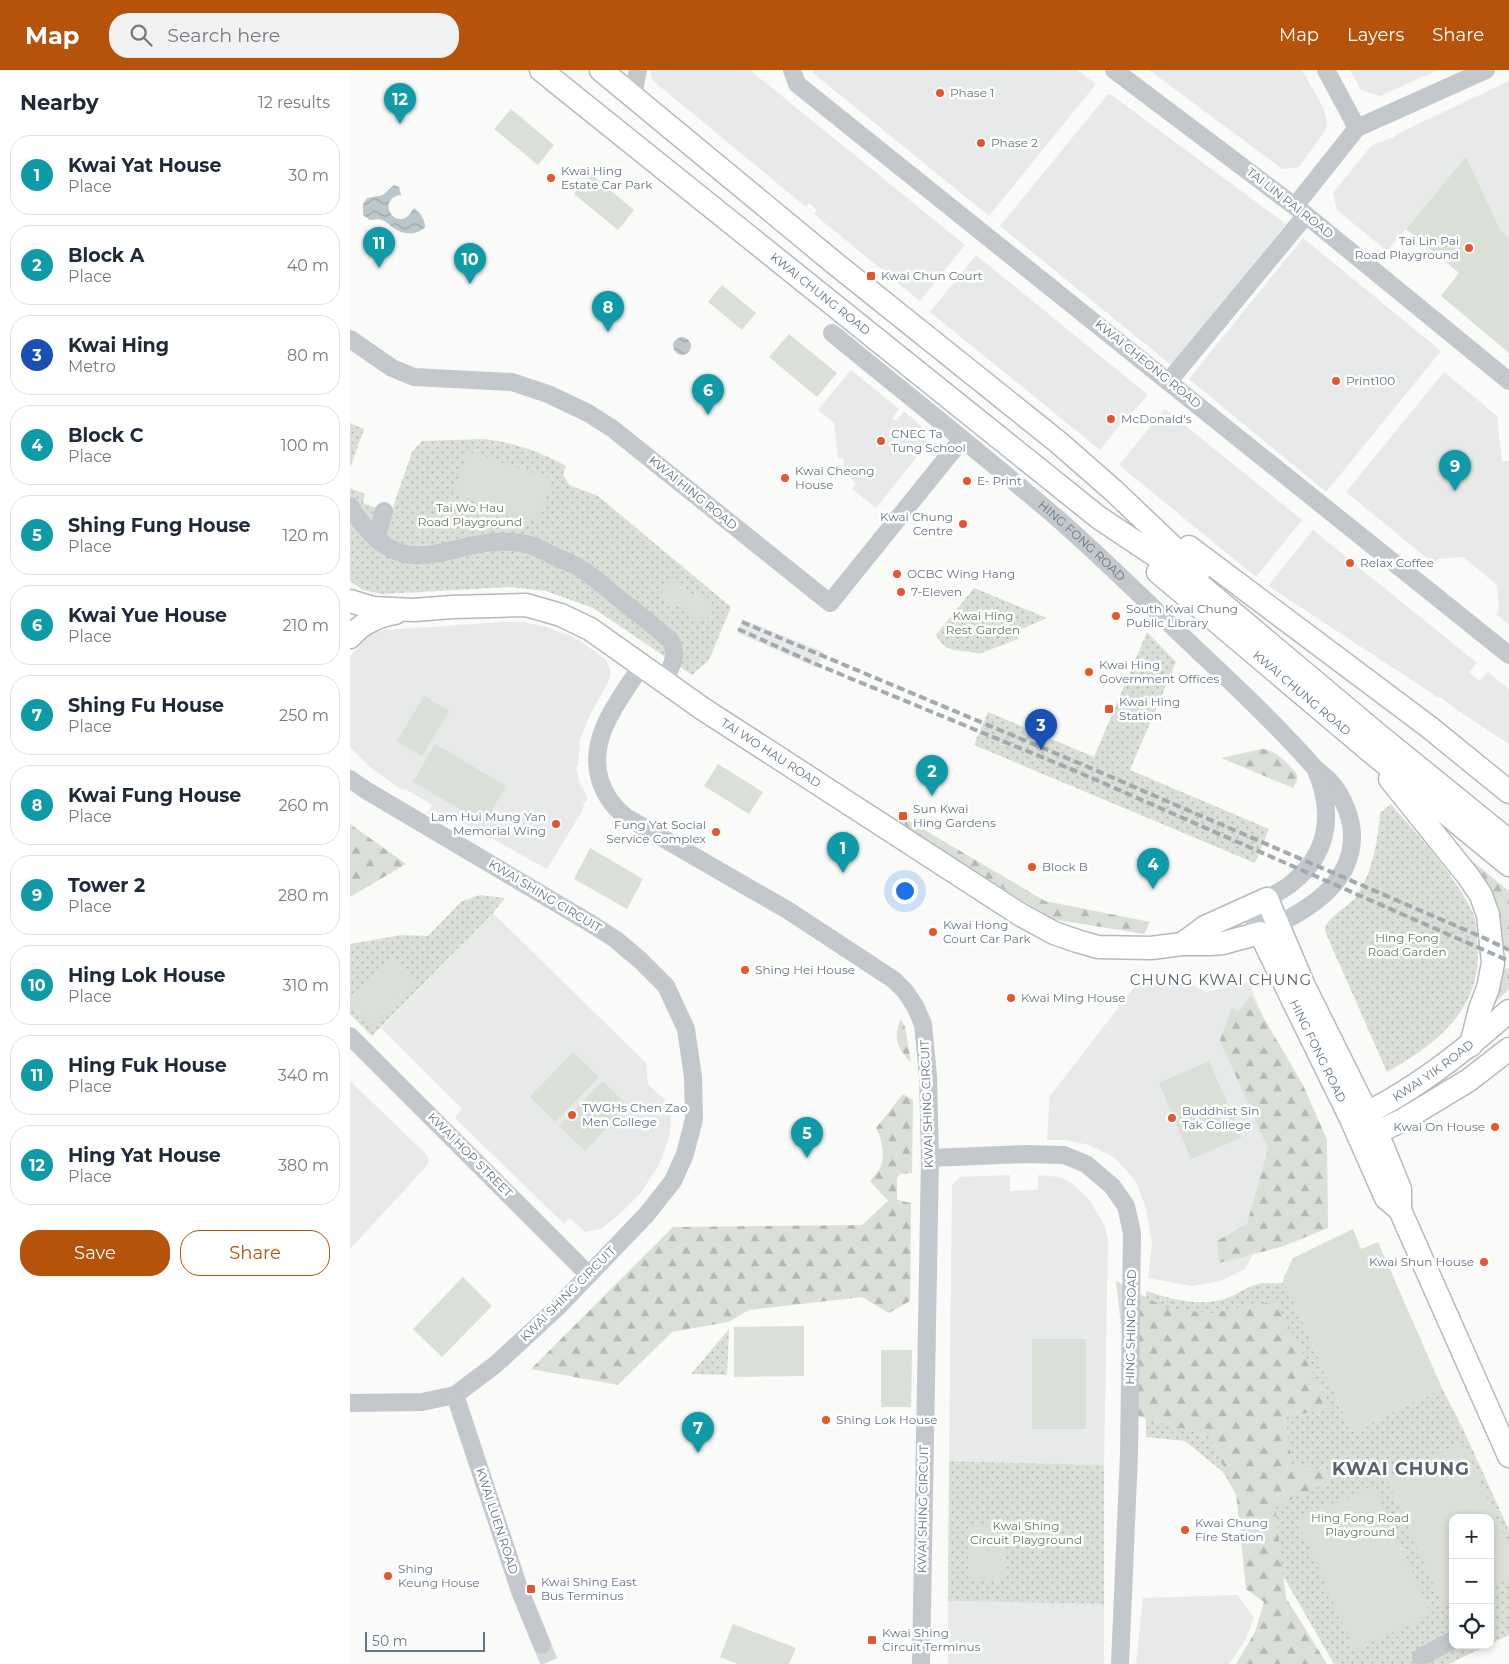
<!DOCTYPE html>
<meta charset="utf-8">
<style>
body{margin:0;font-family:Montserrat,sans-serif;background:#f2f2f3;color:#1f2937}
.controls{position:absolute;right:15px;bottom:15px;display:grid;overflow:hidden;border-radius:10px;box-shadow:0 2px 8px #0003}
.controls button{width:45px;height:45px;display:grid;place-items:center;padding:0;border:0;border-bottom:1px solid #e0e1e3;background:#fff;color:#1f2937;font:25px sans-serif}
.scale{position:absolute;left:15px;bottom:12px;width:120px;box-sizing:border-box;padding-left:5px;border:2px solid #657683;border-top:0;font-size:14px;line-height:18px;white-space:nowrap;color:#657683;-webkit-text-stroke:4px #fff;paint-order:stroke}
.you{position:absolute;left:554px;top:820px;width:18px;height:18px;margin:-12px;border:4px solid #fff;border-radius:50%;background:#1a73e8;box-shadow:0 0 0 8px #1a73e833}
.badge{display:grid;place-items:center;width:32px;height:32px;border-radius:50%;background:#b45309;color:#fff;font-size:16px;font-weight:700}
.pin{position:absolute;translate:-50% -41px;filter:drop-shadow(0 1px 2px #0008)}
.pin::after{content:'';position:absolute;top:26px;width:18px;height:15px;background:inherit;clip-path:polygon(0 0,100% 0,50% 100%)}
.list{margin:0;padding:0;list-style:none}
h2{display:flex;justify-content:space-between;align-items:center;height:65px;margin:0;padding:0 20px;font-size:21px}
h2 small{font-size:16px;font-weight:400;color:#747a83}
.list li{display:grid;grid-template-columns:32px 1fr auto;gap:15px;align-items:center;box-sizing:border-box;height:80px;margin:0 10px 10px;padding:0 10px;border:1px solid #e0e1e3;border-radius:20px}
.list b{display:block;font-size:19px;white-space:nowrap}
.list p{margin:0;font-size:16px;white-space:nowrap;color:#747a83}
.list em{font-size:16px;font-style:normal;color:#747a83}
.actions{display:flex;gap:10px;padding:15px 20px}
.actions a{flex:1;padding:11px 0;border:1px solid #b45309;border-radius:20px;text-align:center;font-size:18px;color:#b45309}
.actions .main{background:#b45309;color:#fff}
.icon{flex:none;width:28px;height:28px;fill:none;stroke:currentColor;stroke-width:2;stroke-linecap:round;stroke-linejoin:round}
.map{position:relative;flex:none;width:1159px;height:1594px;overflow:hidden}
header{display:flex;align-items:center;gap:30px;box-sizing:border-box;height:70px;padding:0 25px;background:#b45309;color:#fff}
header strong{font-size:24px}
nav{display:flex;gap:28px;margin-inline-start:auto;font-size:18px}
.search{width:350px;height:45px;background:#f2f2f3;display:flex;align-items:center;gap:12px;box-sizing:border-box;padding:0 18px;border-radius:20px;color:#747a83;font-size:19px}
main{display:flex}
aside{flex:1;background:#fff}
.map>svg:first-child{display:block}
.built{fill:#e8e9e9}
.green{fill:url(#green-dots)}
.forest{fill:url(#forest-firs)}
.pitch{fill:#dadfd7}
.water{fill:url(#water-waves)}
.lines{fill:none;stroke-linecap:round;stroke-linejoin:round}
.minor-tunnel{stroke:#d5d9db;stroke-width:18;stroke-dasharray:18 9;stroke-linecap:butt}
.major-casing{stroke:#b5babe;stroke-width:25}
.minor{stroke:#c3c8cc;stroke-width:18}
.major{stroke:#fff;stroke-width:22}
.rail{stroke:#a2aab0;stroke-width:4;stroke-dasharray:8 4;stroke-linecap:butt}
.poi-dot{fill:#e4572e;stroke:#fff;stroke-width:2}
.labels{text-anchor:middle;stroke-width:5;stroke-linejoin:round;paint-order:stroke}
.poi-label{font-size:12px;fill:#657683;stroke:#fff;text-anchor:start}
.street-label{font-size:12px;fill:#657683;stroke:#fff}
.park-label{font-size:12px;fill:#687a64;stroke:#fff}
.quarter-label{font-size:15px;letter-spacing:1px;fill:#57646e;stroke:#fff}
.district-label{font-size:18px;font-weight:bold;letter-spacing:1px;fill:#57646e;stroke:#fff}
</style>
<header>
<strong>Map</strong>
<div class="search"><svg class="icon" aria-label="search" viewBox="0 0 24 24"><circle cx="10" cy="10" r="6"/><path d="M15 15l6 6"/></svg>Search here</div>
<nav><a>Map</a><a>Layers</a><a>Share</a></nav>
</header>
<main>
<aside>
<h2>Nearby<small>12 results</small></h2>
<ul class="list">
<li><span class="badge" style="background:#0f9aa8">1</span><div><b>Kwai Yat House</b><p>Place</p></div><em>30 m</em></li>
<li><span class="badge" style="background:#0f9aa8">2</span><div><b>Block A</b><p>Place</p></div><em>40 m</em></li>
<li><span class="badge" style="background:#1a4fb4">3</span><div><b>Kwai Hing</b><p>Metro</p></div><em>80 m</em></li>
<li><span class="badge" style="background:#0f9aa8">4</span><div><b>Block C</b><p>Place</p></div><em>100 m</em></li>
<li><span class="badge" style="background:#0f9aa8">5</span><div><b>Shing Fung House</b><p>Place</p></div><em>120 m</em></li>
<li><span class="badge" style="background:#0f9aa8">6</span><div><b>Kwai Yue House</b><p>Place</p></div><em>210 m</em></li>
<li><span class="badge" style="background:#0f9aa8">7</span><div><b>Shing Fu House</b><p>Place</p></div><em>250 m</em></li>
<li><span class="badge" style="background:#0f9aa8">8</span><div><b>Kwai Fung House</b><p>Place</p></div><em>260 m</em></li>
<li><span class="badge" style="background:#0f9aa8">9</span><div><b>Tower 2</b><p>Place</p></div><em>280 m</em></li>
<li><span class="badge" style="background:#0f9aa8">10</span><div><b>Hing Lok House</b><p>Place</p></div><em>310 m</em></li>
<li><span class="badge" style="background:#0f9aa8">11</span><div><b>Hing Fuk House</b><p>Place</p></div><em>340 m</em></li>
<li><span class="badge" style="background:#0f9aa8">12</span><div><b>Hing Yat House</b><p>Place</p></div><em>380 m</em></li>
</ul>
<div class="actions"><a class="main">Save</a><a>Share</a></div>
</aside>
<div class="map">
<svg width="1159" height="1594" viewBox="0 0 1159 1594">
<defs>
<pattern id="green-dots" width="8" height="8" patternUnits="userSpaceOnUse" patternTransform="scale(1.25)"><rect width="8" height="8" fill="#dadfd7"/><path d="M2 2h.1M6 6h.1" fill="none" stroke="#b4b9b4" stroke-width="1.8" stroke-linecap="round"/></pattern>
<pattern id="forest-firs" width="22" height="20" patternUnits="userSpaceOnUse" patternTransform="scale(1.25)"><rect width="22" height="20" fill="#dadfd7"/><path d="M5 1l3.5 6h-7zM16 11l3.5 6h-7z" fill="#b4b9b4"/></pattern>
<pattern id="water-waves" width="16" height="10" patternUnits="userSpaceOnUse" patternTransform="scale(1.25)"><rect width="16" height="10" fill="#bbc7cb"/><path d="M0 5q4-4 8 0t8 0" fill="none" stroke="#9ca6aa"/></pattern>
</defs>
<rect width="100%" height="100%" fill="#fafaf8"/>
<path class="built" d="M300,0H400L615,175L570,231L464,144L467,140L459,133L456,137L302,10Z
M463,0H727L746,14L639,146L463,3Z
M799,0H952L974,39L977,53L975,61L949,97L932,99Z
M1000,0H1088L1030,26L1011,20Z
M1159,11V168L1150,159L1116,88L1037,181L987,140L983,123L1021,76L1040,68L1043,69L1047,64Z
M759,23L936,154L821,295L650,156Z
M953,168L1091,281L976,422L839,309Z
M626,185L798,325L777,349L775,348L750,380L580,242Z
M501,300L549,339L542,349L546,351L554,341L575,359L576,361L577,369L574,378L526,438L502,419L506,413L495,404L493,388H488L484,353L468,340Z
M1094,302L1147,346L1152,391H1159V555L1146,544L1149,540L1147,515L1113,487L1088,489L1084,494L996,422Z
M815,339L952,450L906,507L769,395Z
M963,460L1127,593L1119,602L1129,611L1138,602L1159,619V674L1107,640L1091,627L1089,628L918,516Z
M392,549L474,582L467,598L387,563Z
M153,552H172L197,557L218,565L233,573L256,590L261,602L259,610L239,647L230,669L228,696L226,697L231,718L233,717L238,730L233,733L234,736L231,743L197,799L107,749L105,752L86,741L83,746L78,743L82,735L55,719L54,721L22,699L0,677V587L16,568L26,562L35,560Z
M143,843L296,993L298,1014L321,1036L320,1065L309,1095L290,1124L270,1144L251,1159L235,1162L220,1148L214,1154L105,1048L112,1039L31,958Z
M789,911L840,912L855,922L899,912L930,989L917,1159L895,1199L871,1211L842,1216L798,1208L802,1174L796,1138L785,1110L764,1087L739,1075L715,1070H697L700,1026Z
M0,1011L77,1085L79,1092L74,1099L0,1179Z
M660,1105V1121L688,1120V1105L709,1107L720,1112L738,1128L754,1154L758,1169L754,1395L599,1391L602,1115L610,1107Z
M887,1525L904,1548L895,1571L879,1594H786L793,1528Z
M598,1531L754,1534V1594H598Z"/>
<path class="green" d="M0,353L14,359L0,398Z
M134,369C164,373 189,381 216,396L213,404L219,415L248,426L381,537L359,590L342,605L243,538L196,521L160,517L32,524L13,520L0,511V418L15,424L13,433L41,443L62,382L72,371Z
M624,518L697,548L665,562L668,569L629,584C611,578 597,586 586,565Z
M797,562L826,592L780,700L919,759L905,793L624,675L638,642L744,687Z
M1041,734C1070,768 1104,803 1123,843C1127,851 1126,862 1127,870C1135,936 1090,972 1037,1002L977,866C976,864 975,861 975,859C975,850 998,836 1005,828C1022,805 1028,771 1030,743Z
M130,825L155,828L143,843L22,966L0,944V874L51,865L78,866L112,831Z
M933,1209L1002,1362L1092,1318L1113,1359L1159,1460V1565L1140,1574V1448H1103V1575H1138L1099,1594H984L873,1402L835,1371L796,1367V1221C818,1228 842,1235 866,1231C882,1229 892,1219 905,1215C913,1212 924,1214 933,1213Z
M379,1259L377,1305L341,1304Z
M599,1391L754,1395V1534L598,1531Z"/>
<path class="forest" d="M911,679C927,680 936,692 946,703C949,709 946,713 943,718L871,688Z
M548,738L556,749L695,831L800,852L794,864L702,849L549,753Z
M0,754L56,794L0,827Z
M1121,790L1159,821V877L1149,880L1119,793Z
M1159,898V919L1144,934L1148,901Z
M901,926L953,1015L977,1070L978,1158L934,1176L869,1193L867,1171L897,1154L918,1079L870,970L882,938L888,942Z
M551,949L555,957L561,993C548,978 542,969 551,949Z
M553,1024L563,1030L562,1103L550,1104L547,1108V1130L561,1133L560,1231L539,1243L512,1227L399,1240L378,1252L322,1262L268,1315L181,1299L323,1157L512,1155L538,1131L520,1111C523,1107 528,1103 530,1098C536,1085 532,1070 526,1058Z
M766,1211L818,1239L863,1243L926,1231L981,1338L935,1347L942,1394L996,1404L925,1437L936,1528L977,1594H886L905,1562L914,1532L896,1519L886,1422L859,1366L781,1344Z"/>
<path class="pitch" d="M161,39L204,75L188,95L144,59Z
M1116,87L1150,159L1159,168V283L1091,226L1109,203L1056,159Z
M241,104L284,140L268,160L224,124Z
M372,215L406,243L392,260L358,232Z
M439,264L487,303L467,327L419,287Z
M118,381L202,409L187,452L103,423Z
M323,510L334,514L340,526C345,527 350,524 356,527C371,535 356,559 342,549C337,545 337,539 335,534C329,533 325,537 319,534C306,528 313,513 323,510Z
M74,626L99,641L72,686L47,671Z
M85,674L156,716L134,753L63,712Z
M368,694L413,722L399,744L354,716Z
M240,778L293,809L277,839L224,809Z
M43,888L66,911L21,956L0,935V931Z
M223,982L249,1007L205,1052L180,1027Z
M859,991L892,1067L841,1089L809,1013Z
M253,1011L278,1036L235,1081L209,1056Z
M1003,1159L1011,1179L1028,1172L1092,1318L1002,1362L933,1209L943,1188Z
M113,1207L142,1236L92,1287L63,1259Z
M454,1256V1306L384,1307V1257Z
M682,1269H736V1359H682Z
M531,1280H562L561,1337H531Z
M1113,1373L1159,1476V1509L1140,1517V1448H1103V1534L1094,1538L1036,1408Z
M1024,1415L1081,1545L1004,1580L947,1450Z
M618,1457H655V1509H618Z
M383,1554L446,1578L439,1594H388L370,1587Z"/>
<path class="water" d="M44,115L49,117L51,125C28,128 41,157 57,147C60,145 62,140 64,138C70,143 75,149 75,157C68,165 54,165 45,159C40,156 36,150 28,149C26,149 23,150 20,150L13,145V134L17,128L33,125Z
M323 276a9 9 0 1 1 18 0a9 9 0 1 1-18 0Z"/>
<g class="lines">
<path class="minor-tunnel" d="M192,1575L200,1594"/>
<g class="major-casing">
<g id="major">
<path id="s2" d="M191,0L748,447L851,516L1026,663L1159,771"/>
<path d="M251,0L482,191L708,372L764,421L849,502"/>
<path d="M839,477L1079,657L1159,722"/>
<path id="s3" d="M808,502L1020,681L1159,795"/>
<path id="s4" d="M0,531L23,538L64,540L102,537L176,535L211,545L240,559L353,639L671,845L704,863L727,871L748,877L801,878L832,874H861L873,873L910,863L1002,1051L1036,1128L1050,1140L1159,1386"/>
<path d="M0,567C12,553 28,546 45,543"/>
<path d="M1040,709L1118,806L1131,825L1138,845L1143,893L1138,918L1130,939L1121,975"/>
<path d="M832,874L855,857L917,829L954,916L1027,1063L1050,1119V1140"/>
<path id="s5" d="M1005,1049C1062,1022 1112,983 1159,941"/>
<path d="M1013,1069L1053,1050L1119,1010L1159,979"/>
</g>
</g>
<g class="minor">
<path d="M442,0L447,14L1159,585"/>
<path d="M764,0L951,141L1159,311"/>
<path d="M976,0L1007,58"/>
<path d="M283,25L288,0"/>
<path d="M945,136L1007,58L1136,0"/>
<path id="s1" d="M482,263C554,322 628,381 699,441C750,485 798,533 846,579C887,617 927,655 964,697C970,703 978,708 983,715C993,727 1001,747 1002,763C1004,817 952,843 910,863L899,837"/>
<path d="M0,269L42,298L64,307L162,312L198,324L238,343L263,359L480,533L612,369"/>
<path d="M819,311L956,145"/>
<path d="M0,436C58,531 105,456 180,475C188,477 196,482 204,486C212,489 220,493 228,497C242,505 255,517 267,527C285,541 303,555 320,570C329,585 321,597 314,611"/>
<path d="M26,469L34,441"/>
<path d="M292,595C270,629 237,667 250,710C255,726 263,737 276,747L439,841L544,910L555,921L565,936L573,954L578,1006L580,1088L571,1594"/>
<path d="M0,709L14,719L240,853L265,869L290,890L316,916L336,959L343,1007L344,1049L335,1084L323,1111L297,1144L208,1237L145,1295L105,1325L72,1332L0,1333"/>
<path d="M917,829C925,823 936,819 943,812C978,784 984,744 967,703"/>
<path d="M0,966L239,1205"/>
<path d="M580,1088L676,1084L714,1085L736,1094L762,1116L776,1136L782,1163L779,1384L770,1594"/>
<path d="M105,1325L170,1521L192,1575"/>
<path d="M1071,1587L1101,1571"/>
</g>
<use href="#major" class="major"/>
<path class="rail" d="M392,552L731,694L1134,868L1159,880
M388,559L468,595L728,702L1159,891"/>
</g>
<g class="poi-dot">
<circle cx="590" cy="23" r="5"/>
<circle cx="631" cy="73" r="5"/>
<circle cx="201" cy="108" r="5"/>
<circle cx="1119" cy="178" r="5"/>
<rect x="516" y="201" width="10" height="10" rx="2.5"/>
<circle cx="986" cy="311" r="5"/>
<circle cx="761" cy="349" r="5"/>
<circle cx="531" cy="371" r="5"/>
<circle cx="435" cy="408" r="5"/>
<circle cx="617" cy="411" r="5"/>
<circle cx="613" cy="454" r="5"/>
<circle cx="1000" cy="493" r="5"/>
<circle cx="547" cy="504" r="5"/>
<circle cx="551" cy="522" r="5"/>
<circle cx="766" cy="546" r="5"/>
<circle cx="739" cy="602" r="5"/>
<rect x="754" y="634" width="10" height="10" rx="2.5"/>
<rect x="548" y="741" width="10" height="10" rx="2.5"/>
<circle cx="206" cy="754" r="5"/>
<circle cx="366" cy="762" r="5"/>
<circle cx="682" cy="797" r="5"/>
<circle cx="583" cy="862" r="5"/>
<circle cx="395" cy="900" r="5"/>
<circle cx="661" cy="928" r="5"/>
<circle cx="222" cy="1045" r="5"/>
<circle cx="822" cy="1048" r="5"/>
<circle cx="1145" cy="1057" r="5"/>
<circle cx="1134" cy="1192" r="5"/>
<circle cx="476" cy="1350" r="5"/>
<circle cx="835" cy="1460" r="5"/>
<circle cx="38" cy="1506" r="5"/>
<rect x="176" y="1514" width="10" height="10" rx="2.5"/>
<rect x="517" y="1565" width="10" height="10" rx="2.5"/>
</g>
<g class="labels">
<g class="poi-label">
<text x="600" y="27">Phase 1</text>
<text x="641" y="77">Phase 2</text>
<text x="211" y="105">Kwai Hing<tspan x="211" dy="14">Estate Car Park</tspan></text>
<text x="1109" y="175" text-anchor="end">Tai Lin Pai<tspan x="1109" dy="14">Road Playground</tspan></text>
<text x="531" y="210">Kwai Chun Court</text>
<text x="996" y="315">Print100</text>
<text x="771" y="353">McDonald's</text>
<text x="541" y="368">CNEC Ta<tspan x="541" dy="14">Tung School</tspan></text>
<text x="445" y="405">Kwai Cheong<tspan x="445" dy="14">House</tspan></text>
<text x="627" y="415">E- Print</text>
<text x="603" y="451" text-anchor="end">Kwai Chung<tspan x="603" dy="14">Centre</tspan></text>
<text x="1010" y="497">Relax Coffee</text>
<text x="557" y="508">OCBC Wing Hang</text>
<text x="561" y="526">7-Eleven</text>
<text x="776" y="543">South Kwai Chung<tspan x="776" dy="14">Public Library</tspan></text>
<text x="749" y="599">Kwai Hing<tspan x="749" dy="14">Government Offices</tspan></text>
<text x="769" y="636">Kwai Hing<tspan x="769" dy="14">Station</tspan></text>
<text x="563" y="743">Sun Kwai<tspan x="563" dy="14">Hing Gardens</tspan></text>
<text x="196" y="751" text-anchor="end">Lam Hui Mung Yan<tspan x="196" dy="14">Memorial Wing</tspan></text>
<text x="356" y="759" text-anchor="end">Fung Yat Social<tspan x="356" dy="14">Service Complex</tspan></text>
<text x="692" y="801">Block B</text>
<text x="593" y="859">Kwai Hong<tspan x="593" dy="14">Court Car Park</tspan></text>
<text x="405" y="904">Shing Hei House</text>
<text x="671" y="932">Kwai Ming House</text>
<text x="232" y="1042">TWGHs Chen Zao<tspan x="232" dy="14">Men College</tspan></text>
<text x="832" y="1045">Buddhist Sin<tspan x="832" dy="14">Tak College</tspan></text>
<text x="1135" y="1061" text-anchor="end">Kwai On House</text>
<text x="1124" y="1196" text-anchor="end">Kwai Shun House</text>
<text x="486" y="1354">Shing Lok House</text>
<text x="845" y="1457">Kwai Chung<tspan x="845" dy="14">Fire Station</tspan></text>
<text x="48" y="1503">Shing<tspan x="48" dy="14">Keung House</tspan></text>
<text x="191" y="1516">Kwai Shing East<tspan x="191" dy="14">Bus Terminus</tspan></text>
<text x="532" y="1567">Kwai Shing<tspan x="532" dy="14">Circuit Terminus</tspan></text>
</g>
<g class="street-label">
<text transform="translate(940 133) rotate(38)" y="4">TAI LIN PAI ROAD</text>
<text dy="4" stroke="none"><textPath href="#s2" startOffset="358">KWAI CHUNG ROAD</textPath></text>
<text transform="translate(798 294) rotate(39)" y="4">KWAI CHEONG ROAD</text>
<text transform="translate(343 423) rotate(39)" y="4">KWAI HING ROAD</text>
<text dy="4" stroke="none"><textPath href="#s1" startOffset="325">HING FONG ROAD</textPath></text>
<text dy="4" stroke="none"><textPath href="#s3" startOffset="188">KWAI CHUNG ROAD</textPath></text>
<text dy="4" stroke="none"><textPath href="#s4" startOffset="465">TAI WO HAU ROAD</textPath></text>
<text transform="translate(195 826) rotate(31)" y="4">KWAI SHING CIRCUIT</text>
<text dy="4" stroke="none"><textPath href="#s4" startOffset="1142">HING FONG ROAD</textPath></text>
<text dy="4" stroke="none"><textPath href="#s5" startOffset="92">KWAI YIK ROAD</textPath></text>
<text transform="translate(577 1034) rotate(-92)" y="4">KWAI SHING CIRCUIT</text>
<text transform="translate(120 1085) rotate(45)" y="4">KWAI HOP STREET</text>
<text transform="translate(218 1224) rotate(-45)" y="4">KWAI SHING CIRCUIT</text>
<text transform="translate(781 1257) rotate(-89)" y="4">HING SHING ROAD</text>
<text transform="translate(573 1439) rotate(-89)" y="4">KWAI SHING CIRCUIT</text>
<text transform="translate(147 1451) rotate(72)" y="4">KWAI LUEN ROAD</text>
</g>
<g class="park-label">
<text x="120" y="442">Tai Wo Hau<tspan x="120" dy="14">Road Playground</tspan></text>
<text x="633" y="550">Kwai Hing<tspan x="633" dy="14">Rest Garden</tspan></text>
<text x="1057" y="872">Hing Fong<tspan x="1057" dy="14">Road Garden</tspan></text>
<text x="1010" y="1452">Hing Fong Road<tspan x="1010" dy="14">Playground</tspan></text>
<text x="676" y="1460">Kwai Shing<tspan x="676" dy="14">Circuit Playground</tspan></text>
</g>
<g class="quarter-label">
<text x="871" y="915">CHUNG KWAI CHUNG</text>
</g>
<g class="district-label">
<text x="1051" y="1405">KWAI CHUNG</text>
</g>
</g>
</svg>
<div class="controls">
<button>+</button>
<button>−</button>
<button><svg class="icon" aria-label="locate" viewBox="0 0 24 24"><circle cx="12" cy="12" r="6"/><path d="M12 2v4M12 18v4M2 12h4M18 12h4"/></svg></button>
</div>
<div class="scale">50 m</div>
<div class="you"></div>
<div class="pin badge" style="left:493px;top:803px;background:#0f9aa8">1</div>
<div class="pin badge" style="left:582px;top:726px;background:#0f9aa8">2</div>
<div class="pin badge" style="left:691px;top:680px;background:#1a4fb4">3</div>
<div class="pin badge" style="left:803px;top:819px;background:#0f9aa8">4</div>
<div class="pin badge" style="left:457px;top:1088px;background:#0f9aa8">5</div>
<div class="pin badge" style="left:358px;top:345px;background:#0f9aa8">6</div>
<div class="pin badge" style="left:348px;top:1383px;background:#0f9aa8">7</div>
<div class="pin badge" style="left:258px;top:262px;background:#0f9aa8">8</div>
<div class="pin badge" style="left:1105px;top:421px;background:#0f9aa8">9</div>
<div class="pin badge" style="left:120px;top:214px;background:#0f9aa8">10</div>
<div class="pin badge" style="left:29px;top:198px;background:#0f9aa8">11</div>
<div class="pin badge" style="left:50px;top:54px;background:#0f9aa8">12</div>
</div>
</main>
